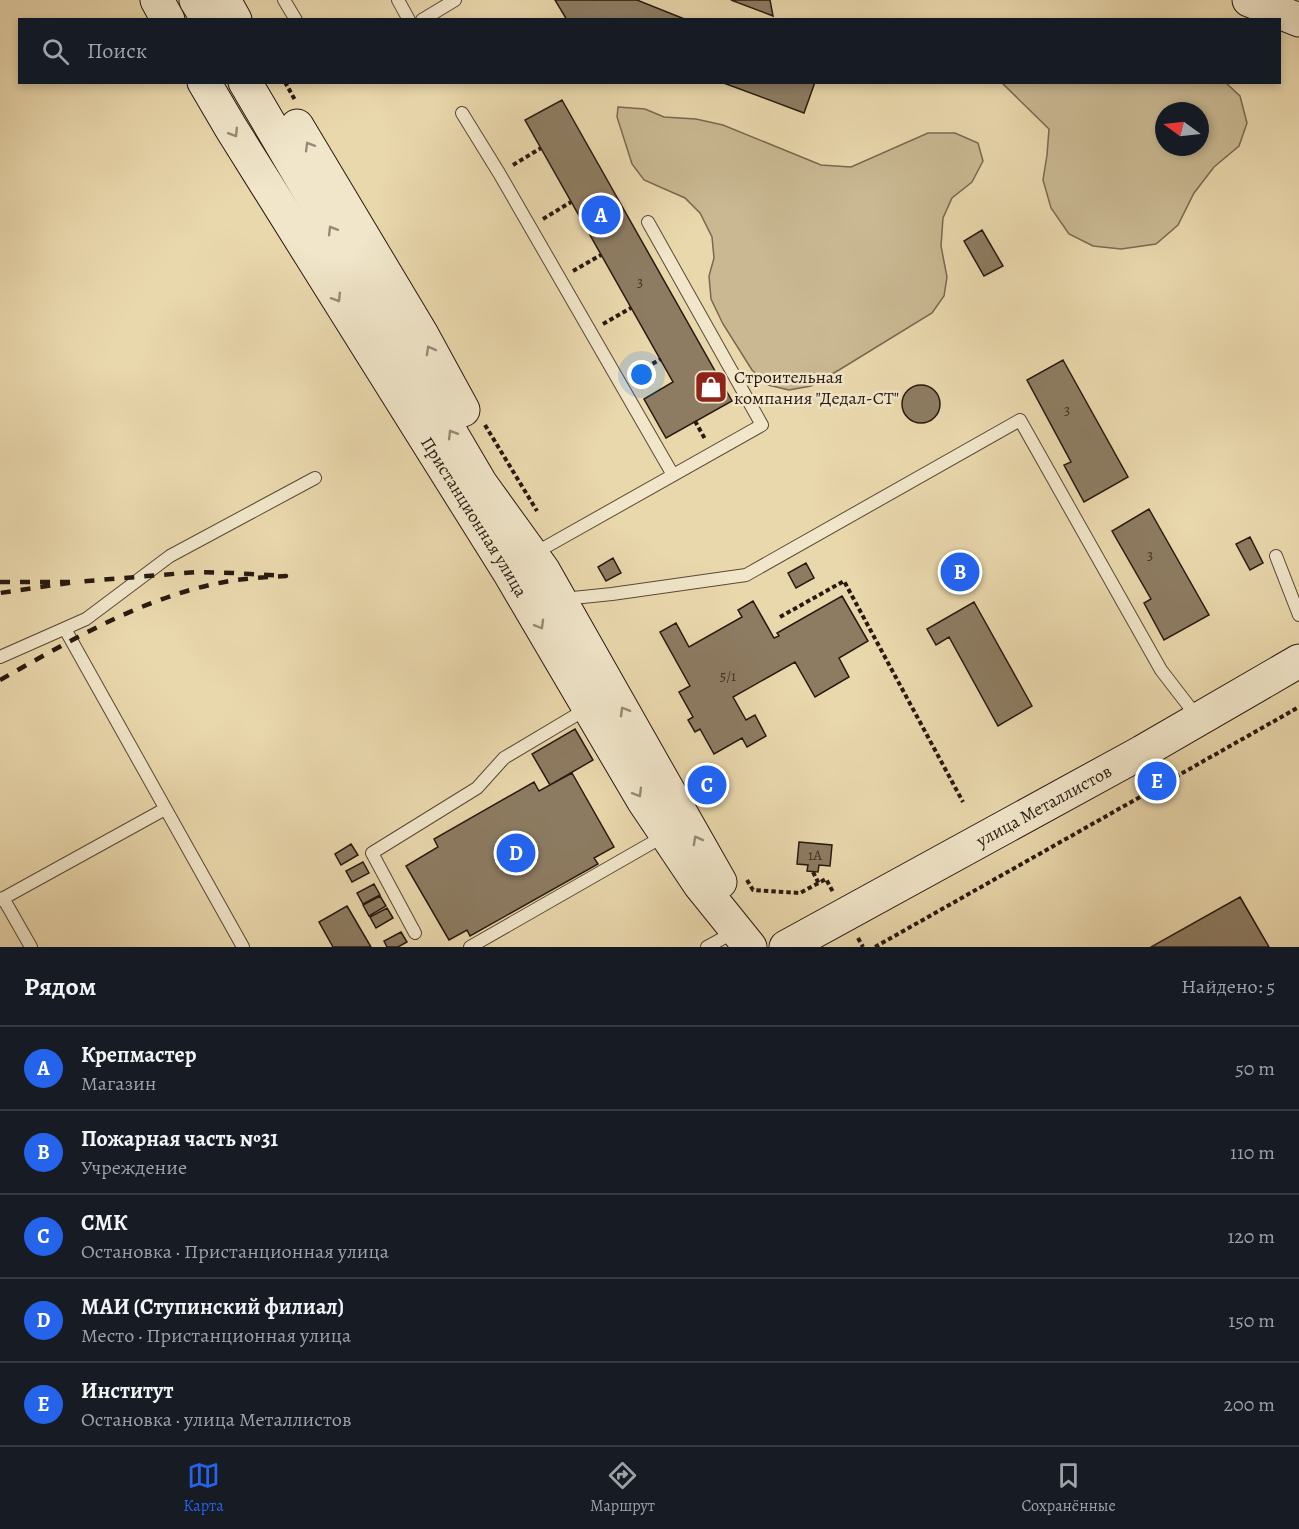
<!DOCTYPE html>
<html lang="ru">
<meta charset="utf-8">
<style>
body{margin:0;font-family:Alegreya,serif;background:#242831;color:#f1f3f6}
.compass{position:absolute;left:1155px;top:102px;width:54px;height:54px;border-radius:50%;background:#171b24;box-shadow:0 3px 9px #0003;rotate:285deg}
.you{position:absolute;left:642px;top:375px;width:21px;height:21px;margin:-15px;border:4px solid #fff;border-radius:50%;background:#1a73e8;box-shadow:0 0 0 9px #1a73e833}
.badge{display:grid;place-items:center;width:39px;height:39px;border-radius:50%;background:#2563eb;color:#fff;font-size:20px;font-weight:700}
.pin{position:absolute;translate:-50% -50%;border:3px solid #fff;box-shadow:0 2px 6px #0006}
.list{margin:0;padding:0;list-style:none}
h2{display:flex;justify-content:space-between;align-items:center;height:78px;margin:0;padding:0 24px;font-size:26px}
h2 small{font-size:20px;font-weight:400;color:#9ea1a6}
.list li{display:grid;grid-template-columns:39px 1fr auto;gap:18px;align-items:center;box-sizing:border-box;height:84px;padding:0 24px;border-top:2px solid #363941}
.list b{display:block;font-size:22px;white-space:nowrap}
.list p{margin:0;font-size:20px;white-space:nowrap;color:#9ea1a6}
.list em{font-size:20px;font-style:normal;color:#9ea1a6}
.icon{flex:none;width:33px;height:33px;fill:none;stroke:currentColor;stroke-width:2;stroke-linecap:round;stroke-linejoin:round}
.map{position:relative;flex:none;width:1299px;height:947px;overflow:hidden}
.search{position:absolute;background:#171b24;box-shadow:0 3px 9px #0003;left:18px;right:18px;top:18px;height:66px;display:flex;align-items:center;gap:15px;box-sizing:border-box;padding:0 21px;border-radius:0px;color:#9ea1a6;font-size:22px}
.sheet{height:498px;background:#171b24}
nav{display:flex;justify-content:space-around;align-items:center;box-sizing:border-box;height:84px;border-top:2px solid #363941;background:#171b24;font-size:16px;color:#9ea1a6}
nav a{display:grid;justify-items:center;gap:3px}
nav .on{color:#2563eb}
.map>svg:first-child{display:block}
.green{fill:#c9b892;stroke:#786851;stroke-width:1.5;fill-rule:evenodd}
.building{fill:#8d7c62;stroke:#281910;stroke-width:1.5}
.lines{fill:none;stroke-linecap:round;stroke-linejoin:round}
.lane-casing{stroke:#584937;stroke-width:14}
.secondary-casing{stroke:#281910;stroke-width:35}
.path{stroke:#281910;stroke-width:4;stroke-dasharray:4.5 3;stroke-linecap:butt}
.lane{stroke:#f1e6ca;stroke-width:12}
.secondary{stroke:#f1e6ca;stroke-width:33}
.rail{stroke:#281910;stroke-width:4.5;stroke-dasharray:10 10;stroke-linecap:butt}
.oneway{stroke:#978a76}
.labels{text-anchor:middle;stroke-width:5;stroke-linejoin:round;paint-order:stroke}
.number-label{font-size:15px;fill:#413224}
.poi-label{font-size:18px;fill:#281910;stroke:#f1e6ca;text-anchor:start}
.street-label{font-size:18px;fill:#281910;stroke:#f1e6ca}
</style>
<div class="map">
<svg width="1299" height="947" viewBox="0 0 1299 947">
<rect width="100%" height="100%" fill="#ead8ad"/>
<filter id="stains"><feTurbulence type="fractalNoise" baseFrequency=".00333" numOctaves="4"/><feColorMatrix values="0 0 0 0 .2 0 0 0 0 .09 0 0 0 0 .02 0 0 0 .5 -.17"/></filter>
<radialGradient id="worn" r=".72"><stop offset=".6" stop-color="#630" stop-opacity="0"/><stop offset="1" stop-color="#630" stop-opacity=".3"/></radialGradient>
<path class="green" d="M1002,83H1226L1240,96L1247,123L1239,146L1214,167L1194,193L1178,225L1156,244L1121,249L1093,246L1069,234L1051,208L1043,180L1047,155L1049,129ZM1164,111H1200V147H1164Z
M618,107L645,109L664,117L696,119L723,125L821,165L851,167L928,133H955L978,143L983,161L972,182L952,198L943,218L941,246L947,277L944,296L932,313L839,370L811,386L789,390L768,385L752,370L723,324L711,299L709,276L714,258L712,237L700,213L685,198L644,180L632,164L617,117Z"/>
<path class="building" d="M555,0H637L687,20H567Z
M731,0H770L773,16Z
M721,82H815L804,113Z
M562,100L732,401L666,438L644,399L673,382L525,120Z
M982,230L1003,266L984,276L964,241Z
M1063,360L1128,477L1084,502L1064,465L1071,462L1027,380Z
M902 404a19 19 0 1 1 38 0a19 19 0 1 1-38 0Z
M1149,509L1209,615L1164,640L1144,603L1151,599L1112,531Z
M1250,537L1263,563L1250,570L1236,544Z
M613,558L621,573L606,581L598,567Z
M806,563L814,578L796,588L788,573Z
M842,596L868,641L839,658L849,677L815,697L795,662L733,697L746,720L755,715L766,736L747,747L742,738L714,754L700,729L695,732L688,720L693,717L679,692L690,686L660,632L676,623L689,647L742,617L738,610L753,601L774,638L779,636L777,633Z
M974,602L1032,706L998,726L949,637L936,645L927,629Z
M575,729L593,760L550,785L532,754Z
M572,773L614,847L594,858L598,864L470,936L467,930L449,940L406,866L438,847L434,839L534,782L539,791Z
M799,842L832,845L830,866L819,865L818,872L807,871L808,865L797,864Z
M351,844L358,855L341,865L335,854Z
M363,862L369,873L352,882L346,871Z
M374,884L380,895L363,904L357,893Z
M380,896L386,906L369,916L363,905Z
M1240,897L1269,947H1151Z
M347,906L371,947H333L319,922Z
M387,908L393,918L376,928L370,917Z
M401,932L407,942L398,947H387L384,941Z"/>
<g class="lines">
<g class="lane-casing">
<path id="lane" d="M284,0L296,20
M398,0L409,20
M422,20L455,0
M462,113L499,173L673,475
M535,553L762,425L648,222
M1276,556L1299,615
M563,599L612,594L746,575L1020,420L1161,670L1198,718
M65,629L243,947
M0,657L86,619L170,556L315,478
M3,898L31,947
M0,900L165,809
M415,933L372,853L477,788L504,758L588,708
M470,947L664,836
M707,947L736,931"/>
</g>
<g class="secondary-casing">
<g id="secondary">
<path d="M157,0L168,20"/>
<path d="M196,0L208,20"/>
<path d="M224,0L235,20"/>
<path d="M1249,0L1299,20"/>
<path id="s1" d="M204,82L231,128L509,572L643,800L700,885L750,947"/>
<path d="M245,82L481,484L543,570L720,882"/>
<path d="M297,126L421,333L463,410"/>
<path id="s2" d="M786,947L1142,752L1299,661"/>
</g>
</g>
<path class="path" d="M285,82L295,100
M513,165L541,148
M543,219L571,202
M573,271L601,255
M603,324L631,308
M633,375L661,359
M695,421L705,439
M485,425L537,511
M780,617L844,581L963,802
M813,872L819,884
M747,880L753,890L800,893L826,879L833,892
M858,938L863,947
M875,947L1299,707"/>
<use href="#lane" class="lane"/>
<use href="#secondary" class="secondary"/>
<path class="rail" d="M0,582H75L0,593
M0,680C75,638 150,593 236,580C252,578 269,577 286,576L233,573L197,572L75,582"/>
</g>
<defs><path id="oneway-chevron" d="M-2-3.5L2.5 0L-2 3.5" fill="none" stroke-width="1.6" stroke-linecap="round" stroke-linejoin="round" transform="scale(1.5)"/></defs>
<g class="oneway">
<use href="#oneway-chevron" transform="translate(234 133) rotate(58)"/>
<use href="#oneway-chevron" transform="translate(309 146) rotate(-121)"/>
<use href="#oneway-chevron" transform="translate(332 230) rotate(-121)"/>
<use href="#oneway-chevron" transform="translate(337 298) rotate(58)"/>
<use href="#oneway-chevron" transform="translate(430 350) rotate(-119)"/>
<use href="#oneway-chevron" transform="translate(452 434) rotate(-121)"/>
<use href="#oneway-chevron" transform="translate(540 625) rotate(60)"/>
<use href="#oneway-chevron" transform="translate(624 711) rotate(-120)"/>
<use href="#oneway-chevron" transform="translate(638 793) rotate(59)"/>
<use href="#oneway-chevron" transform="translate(697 840) rotate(-119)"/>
</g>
<defs>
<g id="shop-square" transform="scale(1.725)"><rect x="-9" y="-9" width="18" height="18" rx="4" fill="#8f2418" stroke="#f1e6ca"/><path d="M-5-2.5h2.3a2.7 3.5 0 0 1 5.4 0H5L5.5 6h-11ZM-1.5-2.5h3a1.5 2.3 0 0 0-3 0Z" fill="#fff"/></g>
</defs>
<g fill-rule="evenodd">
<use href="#shop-square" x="711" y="387"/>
</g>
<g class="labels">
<g class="number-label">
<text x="640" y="287">3</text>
<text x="1067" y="415">3</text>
<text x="1150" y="560">3</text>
<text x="728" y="681">5/1</text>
<text x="815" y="860">1А</text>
</g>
<g class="poi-label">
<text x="734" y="383">Строительная<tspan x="734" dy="21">компания "Дедал-СТ"</tspan></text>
</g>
<g class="street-label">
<text dy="6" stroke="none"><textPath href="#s1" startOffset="512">Пристанционная улица</textPath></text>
<text dy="6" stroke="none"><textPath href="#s2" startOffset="294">улица Металлистов</textPath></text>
</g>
</g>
<rect width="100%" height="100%" filter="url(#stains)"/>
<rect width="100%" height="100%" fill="url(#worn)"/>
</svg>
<svg class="compass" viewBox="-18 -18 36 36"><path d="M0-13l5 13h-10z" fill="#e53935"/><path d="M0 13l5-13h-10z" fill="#9ea1a6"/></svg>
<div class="you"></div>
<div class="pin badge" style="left:601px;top:215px">A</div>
<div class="pin badge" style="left:960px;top:572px">B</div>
<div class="pin badge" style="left:707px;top:785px">C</div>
<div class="pin badge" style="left:516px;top:853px">D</div>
<div class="pin badge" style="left:1157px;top:781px">E</div>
<div class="search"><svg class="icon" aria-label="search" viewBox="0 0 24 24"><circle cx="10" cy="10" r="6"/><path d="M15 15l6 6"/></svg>Поиск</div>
</div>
<section class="sheet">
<h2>Рядом<small>Найдено: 5</small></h2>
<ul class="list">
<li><span class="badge">A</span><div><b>Крепмастер</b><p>Магазин</p></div><em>50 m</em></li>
<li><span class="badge">B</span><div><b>Пожарная часть №31</b><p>Учреждение</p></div><em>110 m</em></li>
<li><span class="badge">C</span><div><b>СМК</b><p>Остановка · Пристанционная улица</p></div><em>120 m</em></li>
<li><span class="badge">D</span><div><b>МАИ (Ступинский филиал)</b><p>Место · Пристанционная улица</p></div><em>150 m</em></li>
<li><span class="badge">E</span><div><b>Институт</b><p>Остановка · улица Металлистов</p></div><em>200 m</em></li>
</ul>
</section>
<nav>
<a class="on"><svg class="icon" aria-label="map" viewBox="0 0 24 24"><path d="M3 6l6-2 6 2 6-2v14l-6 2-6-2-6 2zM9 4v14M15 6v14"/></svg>Карта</a>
<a><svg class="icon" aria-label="directions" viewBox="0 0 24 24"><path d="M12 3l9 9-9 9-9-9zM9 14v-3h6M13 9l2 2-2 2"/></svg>Маршрут</a>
<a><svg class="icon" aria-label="saved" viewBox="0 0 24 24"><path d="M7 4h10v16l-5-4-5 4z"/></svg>Сохранённые</a>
</nav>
